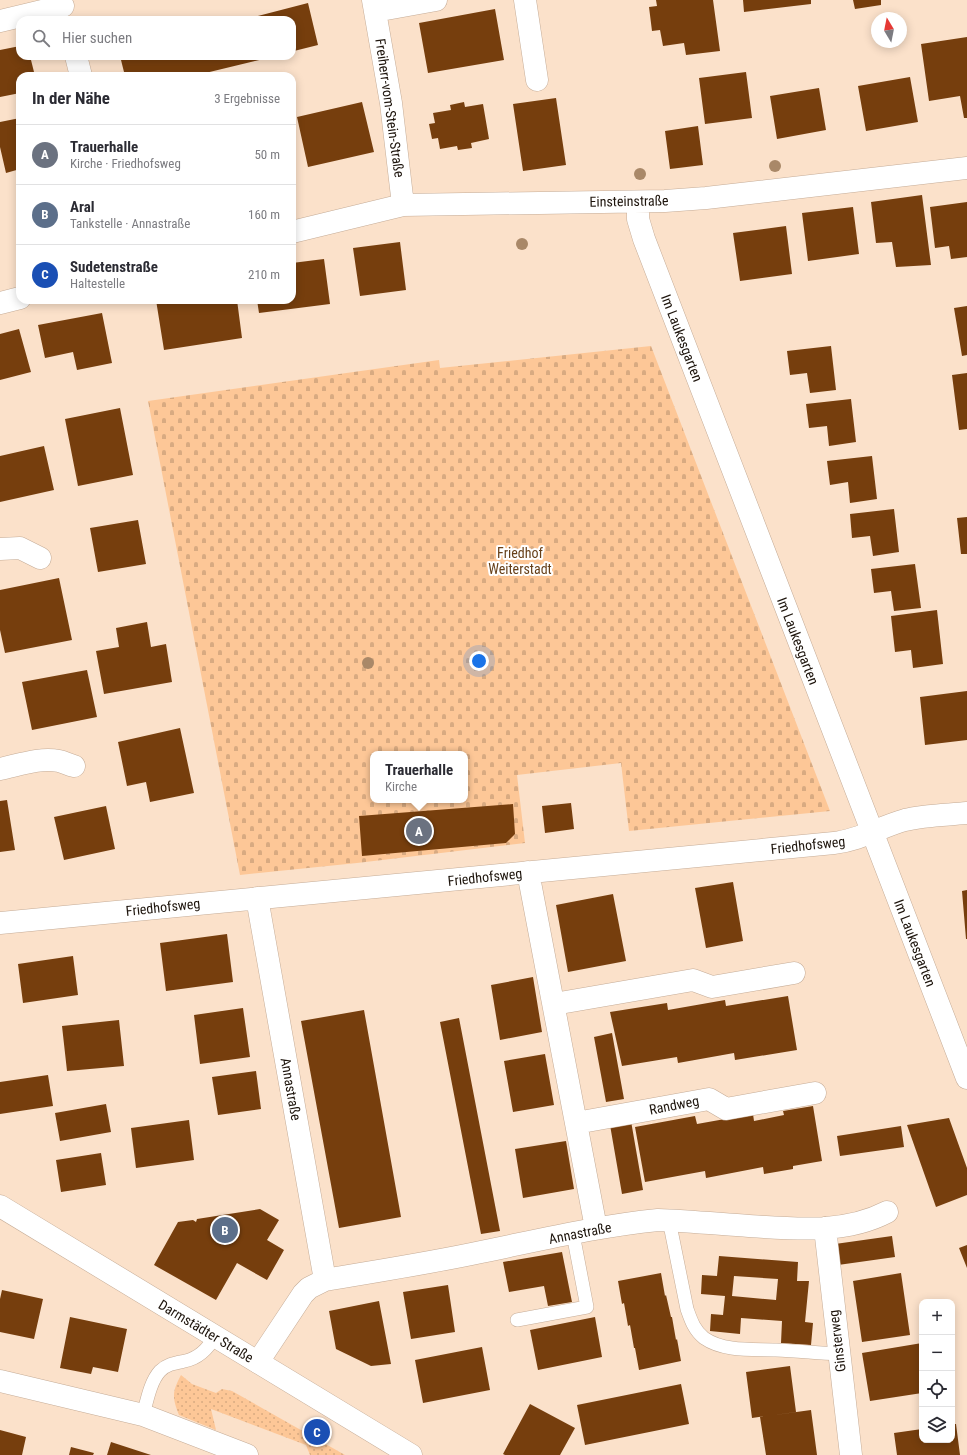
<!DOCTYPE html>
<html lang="de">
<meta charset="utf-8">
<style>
body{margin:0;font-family:"Roboto Condensed",sans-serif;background:#f7f7f7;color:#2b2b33}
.controls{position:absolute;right:12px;bottom:12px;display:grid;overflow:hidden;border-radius:8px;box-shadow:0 2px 10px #0003}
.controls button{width:36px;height:36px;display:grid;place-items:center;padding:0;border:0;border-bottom:1px solid #e1e1e2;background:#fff;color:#2b2b33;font:20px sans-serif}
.compass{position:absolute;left:871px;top:12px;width:36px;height:36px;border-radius:50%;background:#fff;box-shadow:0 2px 10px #0003;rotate:350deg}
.you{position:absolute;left:479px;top:661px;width:14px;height:14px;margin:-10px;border:3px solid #fff;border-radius:50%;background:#1a73e8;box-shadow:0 0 0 6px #1a73e833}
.badge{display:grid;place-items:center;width:26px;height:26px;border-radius:50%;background:#d93025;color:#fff;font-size:13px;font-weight:700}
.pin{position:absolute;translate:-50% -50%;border:2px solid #fff;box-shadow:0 1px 4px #0006}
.popup{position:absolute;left:370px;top:751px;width:98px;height:52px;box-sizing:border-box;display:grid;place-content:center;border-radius:8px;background:#fff;filter:drop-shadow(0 1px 3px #0005);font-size:13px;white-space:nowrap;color:#7c7c81}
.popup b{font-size:15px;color:#2b2b33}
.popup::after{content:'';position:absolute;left:50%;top:100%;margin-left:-8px;border:8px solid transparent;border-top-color:#fff}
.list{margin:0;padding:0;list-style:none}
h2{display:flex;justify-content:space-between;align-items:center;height:52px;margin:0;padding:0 16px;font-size:17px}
h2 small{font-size:13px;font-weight:400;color:#7c7c81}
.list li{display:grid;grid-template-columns:26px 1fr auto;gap:12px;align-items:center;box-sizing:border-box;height:60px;padding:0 16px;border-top:1px solid #e1e1e2}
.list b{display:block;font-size:15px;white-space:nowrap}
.list p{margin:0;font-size:13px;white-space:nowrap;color:#7c7c81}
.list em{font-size:13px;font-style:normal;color:#7c7c81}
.icon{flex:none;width:22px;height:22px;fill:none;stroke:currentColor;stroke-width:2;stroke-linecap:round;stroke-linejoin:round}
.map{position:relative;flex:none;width:967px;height:1455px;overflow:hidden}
.search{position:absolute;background:#fff;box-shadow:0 2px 10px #0003;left:16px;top:16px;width:280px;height:44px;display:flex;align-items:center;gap:10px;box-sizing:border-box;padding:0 14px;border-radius:12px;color:#7c7c81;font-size:15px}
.panel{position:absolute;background:#fff;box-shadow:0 2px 10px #0003;left:16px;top:72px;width:280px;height:232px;border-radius:12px}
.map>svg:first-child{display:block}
.cemetery{fill:url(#cemetery-stones);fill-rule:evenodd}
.park{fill:url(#park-dots)}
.building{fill:#763e0d;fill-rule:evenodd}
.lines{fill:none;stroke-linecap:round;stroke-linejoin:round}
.service-casing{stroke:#c5ac97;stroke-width:14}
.minor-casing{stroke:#c5ac97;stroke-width:23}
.tertiary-casing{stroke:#c5ac97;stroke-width:23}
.service{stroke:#fff;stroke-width:13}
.minor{stroke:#fff;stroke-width:22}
.tertiary{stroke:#fff;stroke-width:22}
.tree{fill:#a98868}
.labels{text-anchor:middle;stroke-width:4;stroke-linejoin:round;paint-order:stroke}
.street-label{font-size:14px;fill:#1d140c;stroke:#fff}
.park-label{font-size:14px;fill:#663f18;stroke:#fff}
</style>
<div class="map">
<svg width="967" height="1455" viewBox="0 0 967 1455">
<defs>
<pattern id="cemetery-stones" width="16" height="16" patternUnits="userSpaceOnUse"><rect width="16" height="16" fill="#fdc797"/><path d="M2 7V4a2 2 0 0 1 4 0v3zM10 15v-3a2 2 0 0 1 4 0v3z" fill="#d8aa81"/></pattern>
<pattern id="park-dots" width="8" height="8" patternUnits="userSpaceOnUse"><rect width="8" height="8" fill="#fdc797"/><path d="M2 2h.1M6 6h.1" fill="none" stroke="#d8aa81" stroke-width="1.8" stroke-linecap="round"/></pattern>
</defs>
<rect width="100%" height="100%" fill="#fbe1ca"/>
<path class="cemetery" d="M651,346L830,811L629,831L621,763L517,775L525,843L357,863L240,875L148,401L439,360L440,368ZM373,754H465V800H373Z"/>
<path class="park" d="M181,1375L192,1384L216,1393L222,1389L232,1391L345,1455H310L306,1445L211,1409L216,1430L179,1415C172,1397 172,1392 181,1375Z"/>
<path class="building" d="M656,0H713L720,51L686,55L684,43L663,46L660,30L652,31L649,7L657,6Z
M743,0H811V4L744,12Z
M853,0H881V5L855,9Z
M308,3L318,45L294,51L292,52V20H242Z
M495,9L504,60L428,73L419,23Z
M967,37V118H964L960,96L929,101L921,44Z
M20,46V56H30L35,76H20V93L0,97V50Z
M120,56H272V57L193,76H125Z
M746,72L752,118L705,124L699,78Z
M910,77L918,122L866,131L858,86Z
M819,88L826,130L777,139L770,96Z
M556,98L566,165L523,171L513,104Z
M362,102L374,152L308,167L297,117Z
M464,102L465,107L483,104L489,139L471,143L472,148L458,150L457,146L440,149L438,138L432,139L429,124L435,123L433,113L451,110L450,105Z
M20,118V169L6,173L0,147V122Z
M698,126L703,165L670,169L665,131Z
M922,195L931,265L896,267L892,242L876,243L871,202Z
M967,202V257L951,259L949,246L935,248L930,207Z
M853,207L859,254L808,261L802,213Z
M786,226L792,274L740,281L733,233Z
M400,242L406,290L360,296L353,248Z
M324,259L330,304L259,313L257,300H292V263Z
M156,300H237L242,338L164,350Z
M967,306V355L962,356L954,308Z
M102,313L112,363L77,370L73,352L45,358L38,325Z
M19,329L31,372L0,380V334Z
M831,346L836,390L810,393L807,373L790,375L787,351Z
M967,373V429L959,430L952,375Z
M851,399L856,442L829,446L827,426L809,428L806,404Z
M120,408L133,475L78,486L65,419Z
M44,446L54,490L0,502V456Z
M872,456L877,499L850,503L848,482L830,485L827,461Z
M894,509L899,552L873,556L870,536L852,538L850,514Z
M967,517V554H961L957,518Z
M138,520L146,564L98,572L90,528Z
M915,564L921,608L894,611L891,591L874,593L871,569Z
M59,578L72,640L5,653L0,630V590Z
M937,610L943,664L913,668L911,650L895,652L891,616Z
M147,622L151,647L166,644L172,682L104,694L96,651L119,647L116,628Z
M87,670L97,717L32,730L22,682Z
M967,691V740L925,745L920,697Z
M180,728L194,793L150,802L146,782L127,786L118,742Z
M7,800L15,850L0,852V801Z
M571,803L574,829L545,833L542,806Z
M513,804L515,834L506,843L362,856L359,816Z
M106,806L115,849L64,860L54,817Z
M733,882L743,941L706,948L695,888Z
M967,890V939H966L962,891Z
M613,894L626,961L568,972L556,905Z
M227,934L233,982L166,991L160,943Z
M73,956L78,995L23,1003L18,964Z
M533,977L542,1032L500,1040L491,985Z
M788,996L797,1050L735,1060L734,1053L678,1063L677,1057L622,1066L610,1012L667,1003L668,1010L725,1000L726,1006Z
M243,1008L250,1057L200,1064L194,1015Z
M364,1010L401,1217L339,1228L301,1021Z
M459,1018L500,1231L481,1234L440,1022Z
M119,1020L124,1066L67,1071L62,1026Z
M612,1033L624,1099L606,1102L594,1037Z
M545,1054L554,1105L513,1112L504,1061Z
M256,1071L261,1109L218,1115L212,1077Z
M48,1075L53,1106L0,1114V1082Z
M106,1104L111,1132L60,1141L55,1113Z
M813,1106L822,1161L793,1166V1169L764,1174L763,1167L706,1178L705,1171L645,1182L635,1127L695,1116L697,1124L753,1114L754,1121L784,1115L783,1111Z
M949,1118L967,1168V1195L936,1207L907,1125Z
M189,1120L194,1160L136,1168L131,1128Z
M631,1121L643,1190L622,1194L610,1125Z
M901,1126L904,1147L840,1156L837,1136Z
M566,1141L574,1189L523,1198L515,1149Z
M101,1153L106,1185L61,1192L56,1160Z
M260,1209L279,1220L267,1240L284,1250L267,1280L237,1263L216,1300L154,1265L178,1222L193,1220L196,1222L197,1219Z
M892,1236L895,1257L838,1265L835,1244Z
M967,1245V1268L959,1248Z
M562,1252L572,1302L548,1306L544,1286L509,1292L503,1262Z
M719,1256L798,1262L797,1281H809L805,1322L813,1323L811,1345L781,1343L782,1321L741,1318L740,1334L710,1331L711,1314L723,1315L725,1296L701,1294L702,1275L717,1276ZM734,1276L778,1279L776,1300L732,1296Z
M661,1273L665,1296L666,1295L671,1317H672L676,1340L677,1339L681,1361L639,1370L635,1348H634L630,1325L628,1326L624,1303L622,1304L618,1281Z
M901,1273L910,1335L862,1342L853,1281Z
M448,1285L455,1332L411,1339L403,1292Z
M2,1290L43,1299L34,1339L0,1332V1299Z
M379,1301L391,1364L371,1366L336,1349L329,1311Z
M70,1317L127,1329L118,1372L93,1367L91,1374L60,1368Z
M595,1317L602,1357L538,1370L530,1330Z
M922,1343V1393L870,1401L862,1353Z
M482,1347L490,1390L423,1403L415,1360Z
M790,1366L796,1412L752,1418L746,1372Z
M681,1384L689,1424L585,1445L577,1405Z
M530,1404L575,1428L560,1455H505L503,1454Z
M811,1410L817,1455H766L760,1417Z
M952,1424H956L960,1455H897L894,1433L922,1429V1440H952Z
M0,1430L26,1437L22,1455H0Z
M111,1442L151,1455H107Z
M71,1447L94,1453L93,1455H69Z"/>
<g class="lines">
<g class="service-casing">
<path id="service" d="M669,1220L687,1309C691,1320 694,1330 704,1338C724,1352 753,1349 776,1350C797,1351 818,1353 838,1354
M517,1320L587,1307L573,1234
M143,1415C147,1401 150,1382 160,1371C167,1364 175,1363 185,1361C199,1358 208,1349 215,1336"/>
</g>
<g class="minor-casing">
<path id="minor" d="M373,0L391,103L403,205
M525,0L537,80
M375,11L436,0
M0,21L63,6
M76,56L81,76
M638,202V219L644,239L967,1078
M292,232L403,205L665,201L706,198L967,168
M0,303L20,298
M0,549L20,548L40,558
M0,769C19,765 40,757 59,761C64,762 69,765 74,766
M528,872L596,1228
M257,898L325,1280L309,1288L303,1294L258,1362
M0,923L834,843C860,840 880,827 905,820C925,815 947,815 967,813
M554,1004L693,980L712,987L794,973
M576,1123L709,1099L726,1109L815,1093
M825,1228L851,1455
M325,1280C377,1271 430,1263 481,1252C540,1240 598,1226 658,1220C688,1221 719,1224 749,1226C795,1229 845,1234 887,1212
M0,1381L143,1415L247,1455"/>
</g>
<g class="tertiary-casing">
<path id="tertiary" d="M0,1206L411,1455"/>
</g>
<use href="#service" class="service"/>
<use href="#minor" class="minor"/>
<use href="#tertiary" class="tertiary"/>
</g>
<g class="tree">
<circle cx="775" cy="166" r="6"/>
<circle cx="640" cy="174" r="6"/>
<circle cx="522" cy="244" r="6"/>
<circle cx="368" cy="663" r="6"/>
</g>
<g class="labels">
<g class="street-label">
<text transform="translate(390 108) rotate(82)" y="5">Freiherr-vom-Stein-Straße</text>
<text transform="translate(629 201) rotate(-1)" y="5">Einsteinstraße</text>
<text transform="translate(682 338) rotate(69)" y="5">Im Laukesgarten</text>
<text transform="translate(798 641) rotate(69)" y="5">Im Laukesgarten</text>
<text transform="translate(808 845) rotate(-6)" y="5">Friedhofsweg</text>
<text transform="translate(485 877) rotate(-6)" y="5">Friedhofsweg</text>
<text transform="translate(163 907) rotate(-6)" y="5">Friedhofsweg</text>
<text transform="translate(915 943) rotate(69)" y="5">Im Laukesgarten</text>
<text transform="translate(291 1089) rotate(80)" y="5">Annastraße</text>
<text transform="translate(674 1105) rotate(-11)" y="5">Randweg</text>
<text transform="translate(580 1233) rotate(-11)" y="5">Annastraße</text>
<text transform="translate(206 1331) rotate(31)" y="5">Darmstädter Straße</text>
<text transform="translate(837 1341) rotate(-97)" y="5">Ginsterweg</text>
</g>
<g class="park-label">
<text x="520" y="558">Friedhof<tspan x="520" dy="16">Weiterstadt</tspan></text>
</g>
</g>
</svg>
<div class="controls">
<button>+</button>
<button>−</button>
<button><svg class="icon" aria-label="locate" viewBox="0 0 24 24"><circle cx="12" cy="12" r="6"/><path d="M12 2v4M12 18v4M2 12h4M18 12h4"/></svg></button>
<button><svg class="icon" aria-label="layers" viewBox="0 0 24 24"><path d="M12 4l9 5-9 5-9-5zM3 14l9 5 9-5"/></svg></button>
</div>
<svg class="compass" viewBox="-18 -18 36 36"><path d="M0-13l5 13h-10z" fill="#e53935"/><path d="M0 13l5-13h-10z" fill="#7c7c81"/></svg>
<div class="you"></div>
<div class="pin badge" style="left:419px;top:831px;background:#6b7280">A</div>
<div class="popup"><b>Trauerhalle</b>Kirche</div>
<div class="pin badge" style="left:225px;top:1230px;background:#5c6f8a">B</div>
<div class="pin badge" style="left:317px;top:1432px;background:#1a4fb4">C</div>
<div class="search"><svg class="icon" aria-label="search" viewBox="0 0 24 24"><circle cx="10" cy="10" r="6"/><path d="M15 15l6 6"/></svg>Hier suchen</div>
<section class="panel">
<h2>In der Nähe<small>3 Ergebnisse</small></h2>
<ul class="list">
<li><span class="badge" style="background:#6b7280">A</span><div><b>Trauerhalle</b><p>Kirche · Friedhofsweg</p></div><em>50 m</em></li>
<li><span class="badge" style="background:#5c6f8a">B</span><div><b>Aral</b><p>Tankstelle · Annastraße</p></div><em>160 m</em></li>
<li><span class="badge" style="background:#1a4fb4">C</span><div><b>Sudetenstraße</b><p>Haltestelle</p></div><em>210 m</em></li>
</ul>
</section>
</div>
